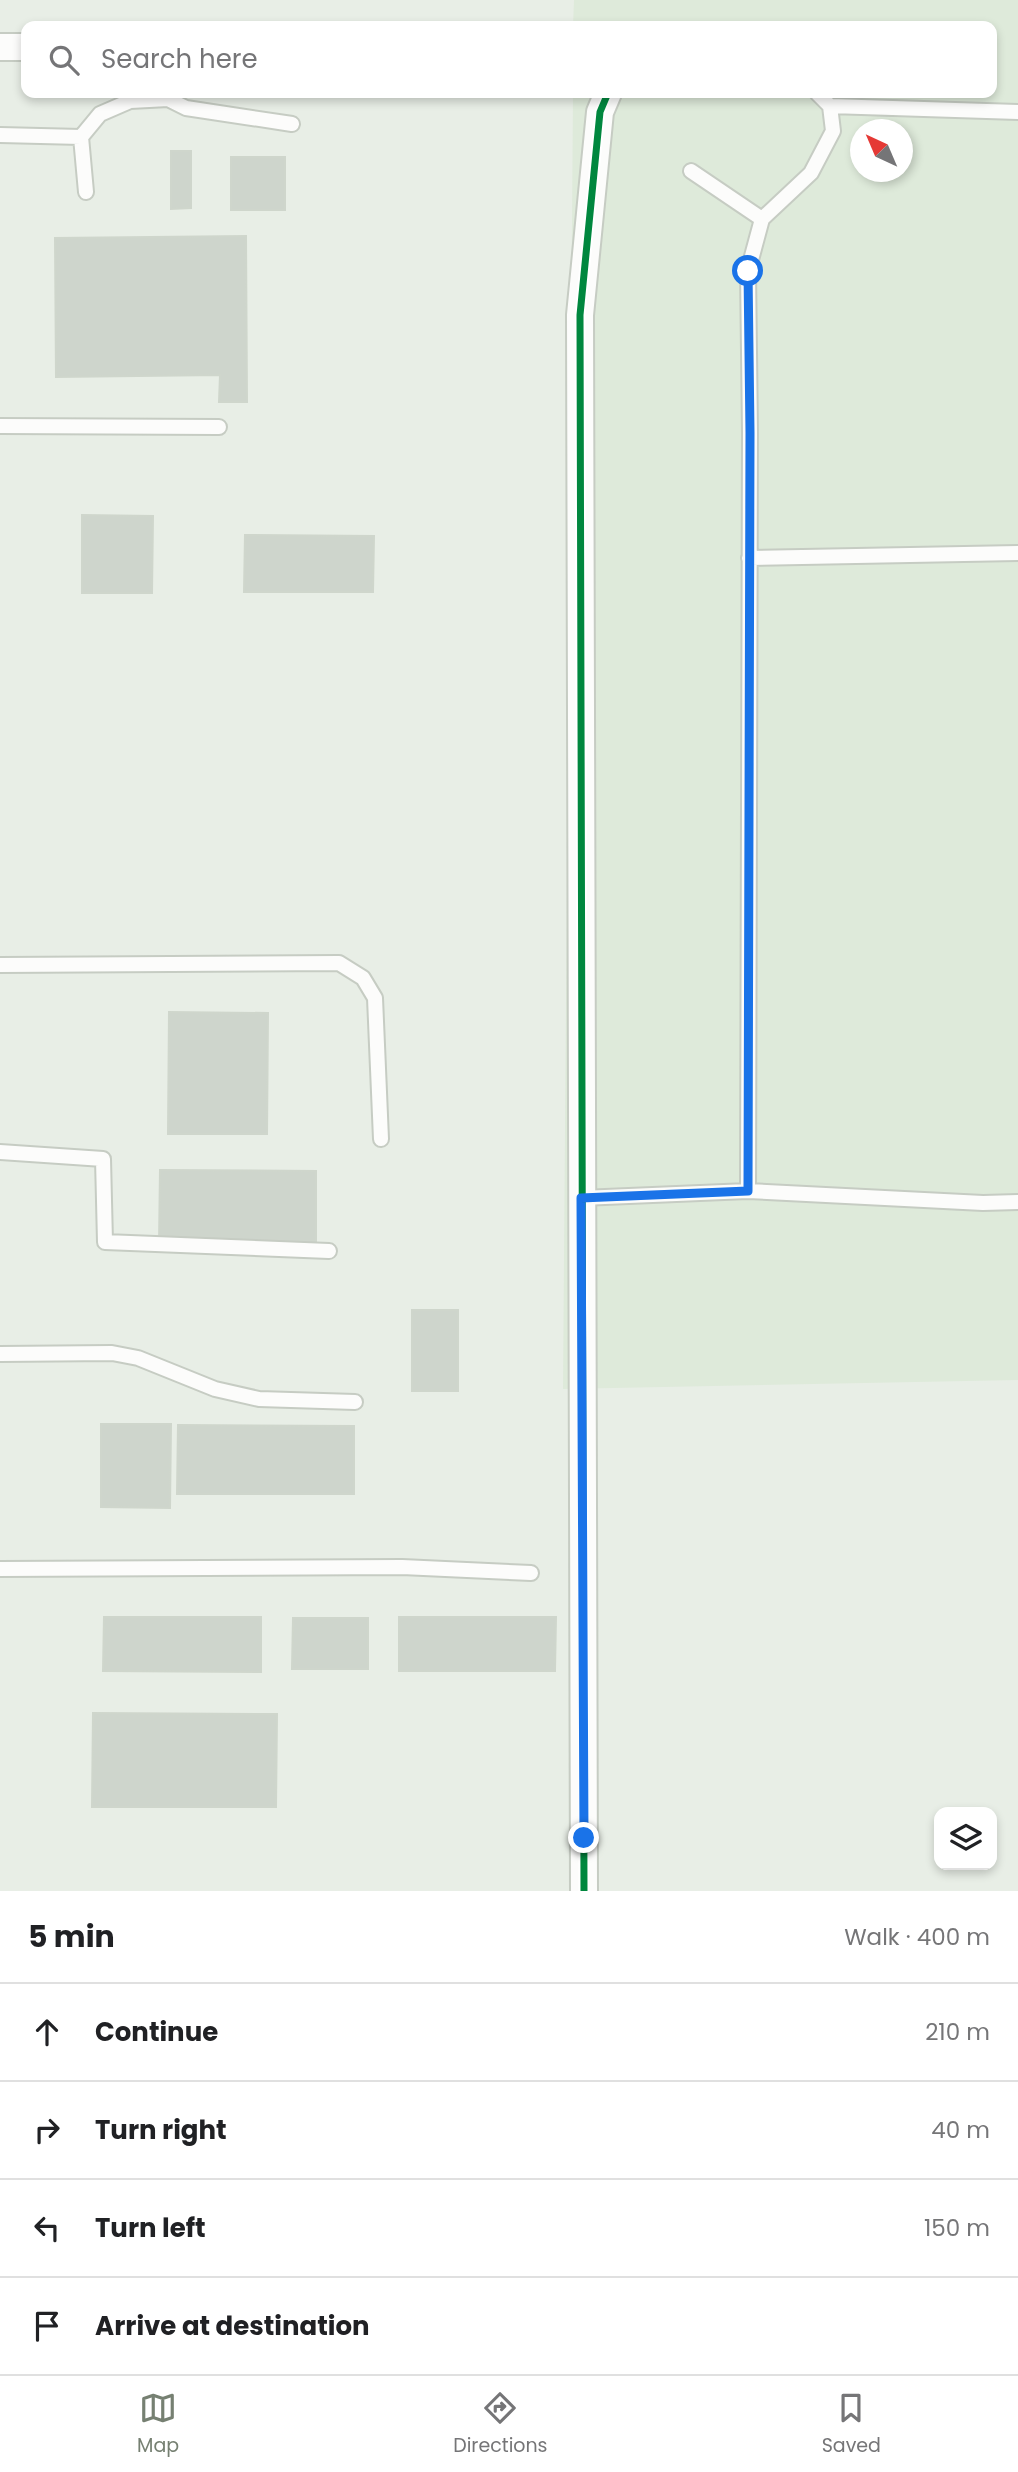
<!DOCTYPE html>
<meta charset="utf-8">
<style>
body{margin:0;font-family:Poppins,sans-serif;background:#f2f2f2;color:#202124}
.controls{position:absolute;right:21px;bottom:21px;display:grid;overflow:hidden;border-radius:14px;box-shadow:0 4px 10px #0003}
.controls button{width:63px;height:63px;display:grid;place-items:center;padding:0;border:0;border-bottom:2px solid #e0e0e0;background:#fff;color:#202124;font:35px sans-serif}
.compass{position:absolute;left:850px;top:119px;width:63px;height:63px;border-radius:50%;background:#fff;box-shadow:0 4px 10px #0003;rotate:316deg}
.stop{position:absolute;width:21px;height:21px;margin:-16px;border:5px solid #1a73e8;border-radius:50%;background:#fff}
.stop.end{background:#1a73e8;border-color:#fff;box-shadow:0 2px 7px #0008}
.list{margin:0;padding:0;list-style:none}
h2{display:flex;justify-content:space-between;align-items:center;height:91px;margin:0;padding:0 28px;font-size:30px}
h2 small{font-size:23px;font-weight:400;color:#757577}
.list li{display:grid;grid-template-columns:46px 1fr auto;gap:21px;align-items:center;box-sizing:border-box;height:98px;padding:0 28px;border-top:2px solid #e0e0e0}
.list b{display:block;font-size:26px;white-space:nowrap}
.list em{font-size:23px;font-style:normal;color:#757577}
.icon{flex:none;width:38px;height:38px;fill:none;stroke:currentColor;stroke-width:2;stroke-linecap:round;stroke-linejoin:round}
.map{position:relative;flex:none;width:1018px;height:1891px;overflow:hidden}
.search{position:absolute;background:#fff;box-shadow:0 4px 10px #0003;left:21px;right:21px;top:21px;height:77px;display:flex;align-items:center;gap:18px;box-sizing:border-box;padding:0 24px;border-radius:14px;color:#757577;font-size:26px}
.sheet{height:483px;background:#fff}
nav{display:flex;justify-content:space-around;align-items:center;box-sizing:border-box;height:98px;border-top:2px solid #e0e0e0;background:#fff;font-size:19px;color:#757577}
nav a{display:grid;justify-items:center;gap:4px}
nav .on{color:#768072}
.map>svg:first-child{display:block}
.residential{fill:#deeada;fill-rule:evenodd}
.building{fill:#ced5cc;stroke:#cfd6cc;stroke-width:2}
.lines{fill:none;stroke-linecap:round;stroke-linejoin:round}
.lane-casing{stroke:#c6ccc3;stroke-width:18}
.street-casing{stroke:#c6ccc3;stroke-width:30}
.lane{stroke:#fcfcfb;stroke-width:14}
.street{stroke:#fcfcfb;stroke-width:26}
.cycleway-casing{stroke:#fff;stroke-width:11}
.cycleway{stroke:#00873e;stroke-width:7}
.route{stroke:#1a73e8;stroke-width:9}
</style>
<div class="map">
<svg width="1018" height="1891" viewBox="0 0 1018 1891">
<rect width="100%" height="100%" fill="#e8eee6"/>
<path class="residential" d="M574,0H1018V1380L563,1389L573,93H992V26H573ZM860,130H902V172H860Z"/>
<path class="building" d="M171,151H191V208L171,209Z
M231,157H285V210H231Z
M246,236L247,402H219L220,375L56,377L55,238Z
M82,515L153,516L152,593H82Z
M245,535L374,536L373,592H244Z
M169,1012L268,1013L267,1134H168Z
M160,1170L316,1171V1244H159Z
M412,1310H458V1391H412Z
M101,1424H171L170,1508L101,1507Z
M178,1425L354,1426V1494H177Z
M104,1617H261V1672L103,1671Z
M399,1617H556L555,1671H399Z
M293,1618H368V1669H292Z
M93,1713L277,1714L276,1807H92Z"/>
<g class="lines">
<g class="lane-casing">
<path id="lane" d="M830,106L1018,112
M0,135L81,137L100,114L130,101L168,99L186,108L292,124
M81,137L86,192
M691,171L762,219
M0,426L219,427
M749,558L1018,553
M0,965L339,963L363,978L375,998L381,1139
M0,1152L103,1159L105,1242L329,1251
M748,1191L983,1203L1018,1202
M581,1198L748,1191L750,433L748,271L762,219L811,173L833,131L830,106L817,93
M0,1354L112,1353L138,1358L215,1389L259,1399L355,1402
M0,1569L402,1567L531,1573"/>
</g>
<g class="street-casing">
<path id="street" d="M0,47H26
M584,1891L580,315L600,112L608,93"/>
</g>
<use href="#lane" class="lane"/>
<use href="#street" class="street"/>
<g class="cycleway-casing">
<path id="cycleway" d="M584,1891L580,315L600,112L608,93"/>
</g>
<use href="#cycleway" class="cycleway"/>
</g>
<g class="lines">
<path class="route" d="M584,1838L581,1198L748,1191L750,433L748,271"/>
</g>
</svg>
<div class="controls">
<button><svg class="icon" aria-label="layers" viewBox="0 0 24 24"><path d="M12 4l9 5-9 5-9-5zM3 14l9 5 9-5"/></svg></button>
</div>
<svg class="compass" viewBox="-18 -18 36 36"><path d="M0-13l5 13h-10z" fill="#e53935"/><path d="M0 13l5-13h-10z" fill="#757577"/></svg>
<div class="stop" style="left:748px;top:271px"></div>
<div class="stop end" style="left:584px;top:1838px"></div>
<div class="search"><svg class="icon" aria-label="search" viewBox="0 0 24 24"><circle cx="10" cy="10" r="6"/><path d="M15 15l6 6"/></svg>Search here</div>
</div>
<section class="sheet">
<h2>5 min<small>Walk · 400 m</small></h2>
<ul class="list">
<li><svg class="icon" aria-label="ahead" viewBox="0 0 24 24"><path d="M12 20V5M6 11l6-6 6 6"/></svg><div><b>Continue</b></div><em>210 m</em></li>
<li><svg class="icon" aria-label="right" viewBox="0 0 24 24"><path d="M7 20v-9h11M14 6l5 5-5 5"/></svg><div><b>Turn right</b></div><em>40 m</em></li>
<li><svg class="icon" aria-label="left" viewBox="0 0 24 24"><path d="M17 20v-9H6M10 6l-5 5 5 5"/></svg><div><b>Turn left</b></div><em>150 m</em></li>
<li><svg class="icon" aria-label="arrive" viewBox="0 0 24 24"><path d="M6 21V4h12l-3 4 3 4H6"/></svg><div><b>Arrive at destination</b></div></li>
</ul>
</section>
<nav>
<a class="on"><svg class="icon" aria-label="map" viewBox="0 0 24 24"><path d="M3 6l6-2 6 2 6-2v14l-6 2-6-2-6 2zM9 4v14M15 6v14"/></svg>Map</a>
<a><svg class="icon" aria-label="directions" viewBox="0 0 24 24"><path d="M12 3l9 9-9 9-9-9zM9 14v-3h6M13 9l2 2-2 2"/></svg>Directions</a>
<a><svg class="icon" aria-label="saved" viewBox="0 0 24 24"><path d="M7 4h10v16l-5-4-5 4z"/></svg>Saved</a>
</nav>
